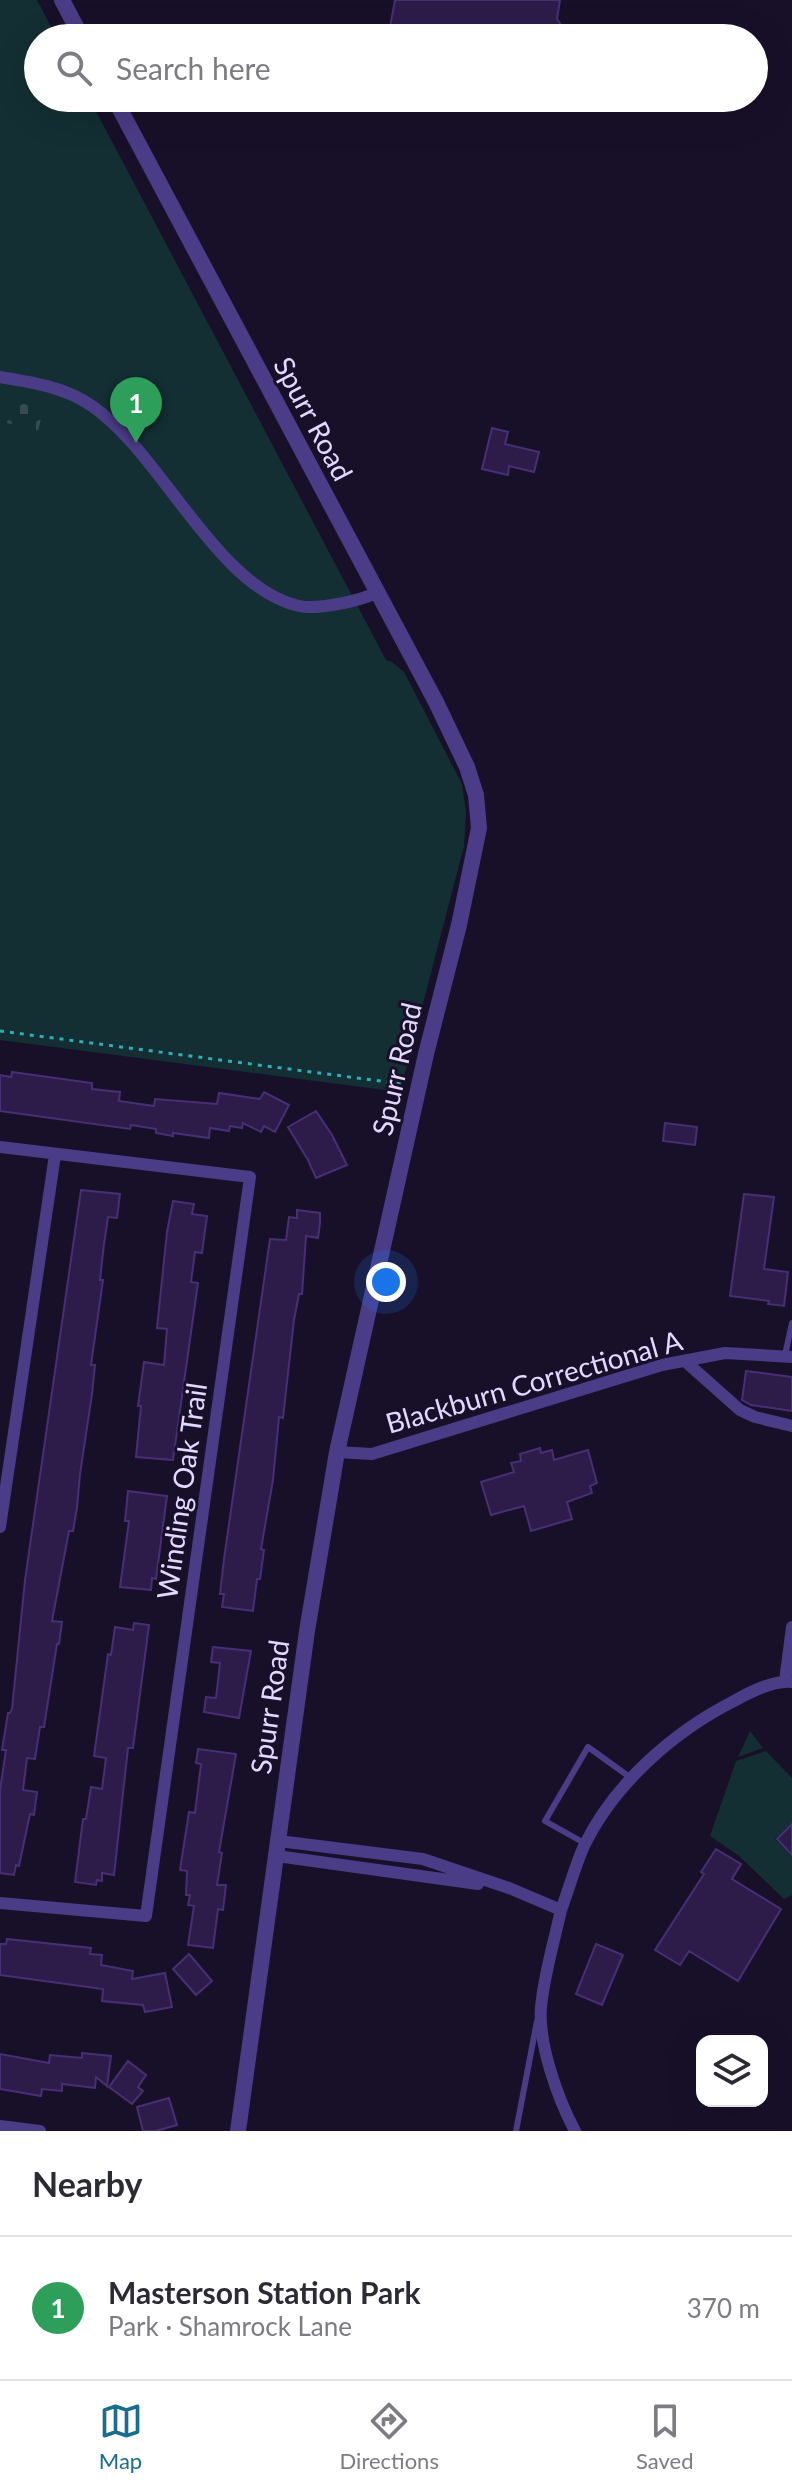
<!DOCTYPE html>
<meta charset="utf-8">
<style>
body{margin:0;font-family:Lato,sans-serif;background:#f2f2f3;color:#2b2b33}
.controls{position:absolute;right:24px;bottom:24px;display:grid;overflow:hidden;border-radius:16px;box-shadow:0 8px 32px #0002}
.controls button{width:72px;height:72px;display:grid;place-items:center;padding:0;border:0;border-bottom:2px solid #e1e1e2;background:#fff;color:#2b2b33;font:40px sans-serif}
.you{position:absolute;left:386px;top:1282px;width:28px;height:28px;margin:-20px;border:6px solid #fff;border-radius:50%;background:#1a73e8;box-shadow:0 0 0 12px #1a73e833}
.badge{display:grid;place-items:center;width:52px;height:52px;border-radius:50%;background:#1a6d8e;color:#fff;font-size:26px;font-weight:700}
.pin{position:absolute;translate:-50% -66px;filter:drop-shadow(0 2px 4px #0008)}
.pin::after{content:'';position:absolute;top:42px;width:28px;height:24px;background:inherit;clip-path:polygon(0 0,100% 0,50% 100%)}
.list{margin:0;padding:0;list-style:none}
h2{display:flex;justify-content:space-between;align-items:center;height:104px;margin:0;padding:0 32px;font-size:34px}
h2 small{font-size:26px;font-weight:400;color:#7c7c81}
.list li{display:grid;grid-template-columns:52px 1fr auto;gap:24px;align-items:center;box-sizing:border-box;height:144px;padding:0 32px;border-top:2px solid #e1e1e2}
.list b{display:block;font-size:30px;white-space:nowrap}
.list p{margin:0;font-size:26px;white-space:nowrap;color:#7c7c81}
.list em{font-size:26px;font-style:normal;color:#7c7c81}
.icon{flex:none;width:44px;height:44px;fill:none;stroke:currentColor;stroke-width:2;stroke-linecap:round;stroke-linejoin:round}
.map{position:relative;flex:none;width:792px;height:2131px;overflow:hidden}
.search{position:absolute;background:#fff;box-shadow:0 8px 32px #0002;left:24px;right:24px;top:24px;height:88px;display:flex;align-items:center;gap:20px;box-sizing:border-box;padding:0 28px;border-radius:44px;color:#7c7c81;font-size:30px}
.sheet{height:248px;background:#fff}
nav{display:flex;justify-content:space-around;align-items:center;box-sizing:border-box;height:112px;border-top:2px solid #e1e1e2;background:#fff;font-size:22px;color:#7c7c81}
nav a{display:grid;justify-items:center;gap:4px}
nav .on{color:#1a6d8e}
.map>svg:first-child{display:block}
.green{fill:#132f33}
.cemetery{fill:url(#cemetery-stones)}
.building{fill:#2d1c4a;stroke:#482f75;stroke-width:2}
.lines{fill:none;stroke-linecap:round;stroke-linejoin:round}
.path{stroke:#31acba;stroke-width:3;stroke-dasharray:4 6;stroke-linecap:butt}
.service{stroke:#4b3c87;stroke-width:6}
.minor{stroke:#4b3c87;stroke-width:12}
.tertiary{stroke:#4b3c87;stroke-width:16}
.labels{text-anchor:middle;stroke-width:6;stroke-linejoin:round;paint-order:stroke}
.street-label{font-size:28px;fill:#e3d8ff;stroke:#181029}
</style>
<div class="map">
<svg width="792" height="2131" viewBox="0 0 792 2131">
<defs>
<pattern id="cemetery-stones" width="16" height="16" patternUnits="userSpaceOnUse" patternTransform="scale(2)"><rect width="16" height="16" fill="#132f33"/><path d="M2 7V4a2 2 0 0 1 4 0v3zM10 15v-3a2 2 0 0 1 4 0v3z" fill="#354c52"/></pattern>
</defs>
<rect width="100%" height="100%" fill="#181029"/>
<path class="green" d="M0,0H37L57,38H38V98H89L386,660L392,662L404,672L462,784L466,812L464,846L400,1092L0,1040Z
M750,1731L763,1748L738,1757Z
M766,1751L792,1778V1823L775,1839L792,1857V1895L784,1899L738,1855L710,1836L736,1761Z"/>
<path class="cemetery" d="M12,399L44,406L38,431L7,423Z"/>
<path class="building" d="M395,0H560L557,19L570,38H388Z
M492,428L508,432L505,444L539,452L534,472L509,466L508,475L482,469Z
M12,1072L92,1083V1089L120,1092L119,1101L154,1106L155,1099L217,1104L219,1093L260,1099L264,1092L289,1105L275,1132L264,1126L261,1132L243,1123L242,1128L230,1126L229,1131L210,1128L209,1138L173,1133V1136L156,1133V1129L131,1125L130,1129L0,1111V1075L11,1077Z
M316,1111L332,1135L347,1165L316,1178L308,1160L288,1127Z
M665,1123L697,1127L695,1145L663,1141Z
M81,1190L120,1194L117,1218L108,1217L104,1244L100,1280H103L91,1365H95L92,1394L80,1474L77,1508L73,1531H69L52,1621L62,1622L59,1644H57L44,1727H40L35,1759L27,1758L23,1790L37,1792L34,1815L30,1814L19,1866L16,1865L14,1875L0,1873V1790L6,1750H2L8,1713H10L12,1709L25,1580Z
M744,1194L774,1197L764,1269L788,1272L784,1306L768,1304L769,1301L730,1296Z
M173,1201L194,1204L192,1214L207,1216L202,1253L195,1252L191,1282L198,1283L173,1460L136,1457L141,1406H138L144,1362L164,1365L167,1329L157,1328L167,1232Z
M297,1210L320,1213V1223L318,1238L306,1236L302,1294H299L294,1320L283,1418L279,1417L273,1480L261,1549L264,1550L260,1579H257L253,1611L222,1607L224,1594H220L224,1559L270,1239L286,1240L289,1217L297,1218Z
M746,1371L792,1377V1411L751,1405L742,1400Z
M540,1448L541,1453L552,1450L554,1460L588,1450L597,1483L590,1486L592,1493L567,1502L572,1519L531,1531L524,1506L491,1515L481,1482L514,1472L511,1463L521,1461L520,1454Z
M128,1491L167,1496L156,1579L152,1578L151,1590L120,1587L129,1521H125Z
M134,1623L149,1625L133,1748H128L114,1875L102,1873V1881L97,1880L96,1885L75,1882L83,1819H86L91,1787L102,1789L106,1758L94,1756L108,1654L111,1655L115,1627L133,1630Z
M213,1647L251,1651L239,1718L204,1712L206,1697L216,1698L220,1663L211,1662Z
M198,1749L236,1754L219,1852L222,1853L217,1885H226L223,1910L218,1909L213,1948L188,1945L194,1906L188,1905L190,1895H186L187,1871L180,1870L189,1812L195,1813L201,1764L196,1763Z
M792,1824V1855L777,1839Z
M716,1849L741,1864L732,1879L781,1909L738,1981L689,1951L680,1965L655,1950L704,1874L701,1872Z
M7,1939L91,1948L90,1954L102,1955L101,1965L133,1971L132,1979L165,1973L172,2007L145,2012L143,2005L102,2001L103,1989L0,1975V1944H6Z
M596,1944L623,1955L602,2005L576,1994Z
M189,1954L212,1981L196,1995L173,1969Z
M82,2053L111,2056L107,2086L96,2077L95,2088L62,2084V2091L42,2089L41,2096L0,2089V2054L49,2063L50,2055L82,2058Z
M128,2061L146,2075L138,2087L143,2091L132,2104L109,2087Z
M169,2098L177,2125L156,2131H143L137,2107Z"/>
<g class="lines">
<path class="path" d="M0,1031L403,1084"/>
<path class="service" d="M785,1355L792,1323
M586,1844L545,1821L588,1747L631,1778
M516,2131L537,2021"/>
<path class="minor" d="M0,377C31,382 65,387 92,406C162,454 216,587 299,606C318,610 359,601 376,593
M0,1147L250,1177L146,1916L0,1903
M686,1362L740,1410L755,1417L792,1426
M337,1452L372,1454L662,1365L725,1353L792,1357
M0,1527L55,1155
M785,1681L792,1627
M279,1841L423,1859L509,1888L561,1910C554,1942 544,1975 541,2007C538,2044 558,2099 575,2131
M277,1856L478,1884
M561,1910C569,1889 575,1866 584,1846C614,1784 673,1732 734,1701C750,1692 773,1680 792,1682
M0,2126L40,2131"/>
<path class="tertiary" d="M62,0L82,38
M114,98L436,702L467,767L476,795L479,828L459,925L426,1054L337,1452L307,1631L238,2131"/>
</g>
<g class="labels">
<g class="street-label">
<text transform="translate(313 419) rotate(62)" y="10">Spurr Road</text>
<text transform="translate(397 1069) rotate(-77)" y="10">Spurr Road</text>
<text transform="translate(534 1382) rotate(-16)" y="10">Blackburn Correctional A</text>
<text transform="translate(182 1491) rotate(-82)" y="10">Winding Oak Trail</text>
<text transform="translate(270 1707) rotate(-82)" y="10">Spurr Road</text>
</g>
</g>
</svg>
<div class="controls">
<button><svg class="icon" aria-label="layers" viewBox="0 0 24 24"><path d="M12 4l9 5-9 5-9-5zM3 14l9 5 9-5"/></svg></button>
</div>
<div class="you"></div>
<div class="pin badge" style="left:136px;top:443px;background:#2e9e5b">1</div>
<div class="search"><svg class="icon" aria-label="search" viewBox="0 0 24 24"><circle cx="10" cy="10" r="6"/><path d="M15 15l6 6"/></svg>Search here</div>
</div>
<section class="sheet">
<h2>Nearby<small></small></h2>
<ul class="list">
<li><span class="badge" style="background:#2e9e5b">1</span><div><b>Masterson Station Park</b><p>Park · Shamrock Lane</p></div><em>370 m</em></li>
</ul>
</section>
<nav>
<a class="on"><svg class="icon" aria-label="map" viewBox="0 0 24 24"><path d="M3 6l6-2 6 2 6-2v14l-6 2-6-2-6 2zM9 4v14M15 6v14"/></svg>Map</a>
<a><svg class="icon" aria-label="directions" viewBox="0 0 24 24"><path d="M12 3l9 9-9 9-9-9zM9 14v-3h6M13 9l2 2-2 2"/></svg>Directions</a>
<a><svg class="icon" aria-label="saved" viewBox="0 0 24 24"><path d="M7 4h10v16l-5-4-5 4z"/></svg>Saved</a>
</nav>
